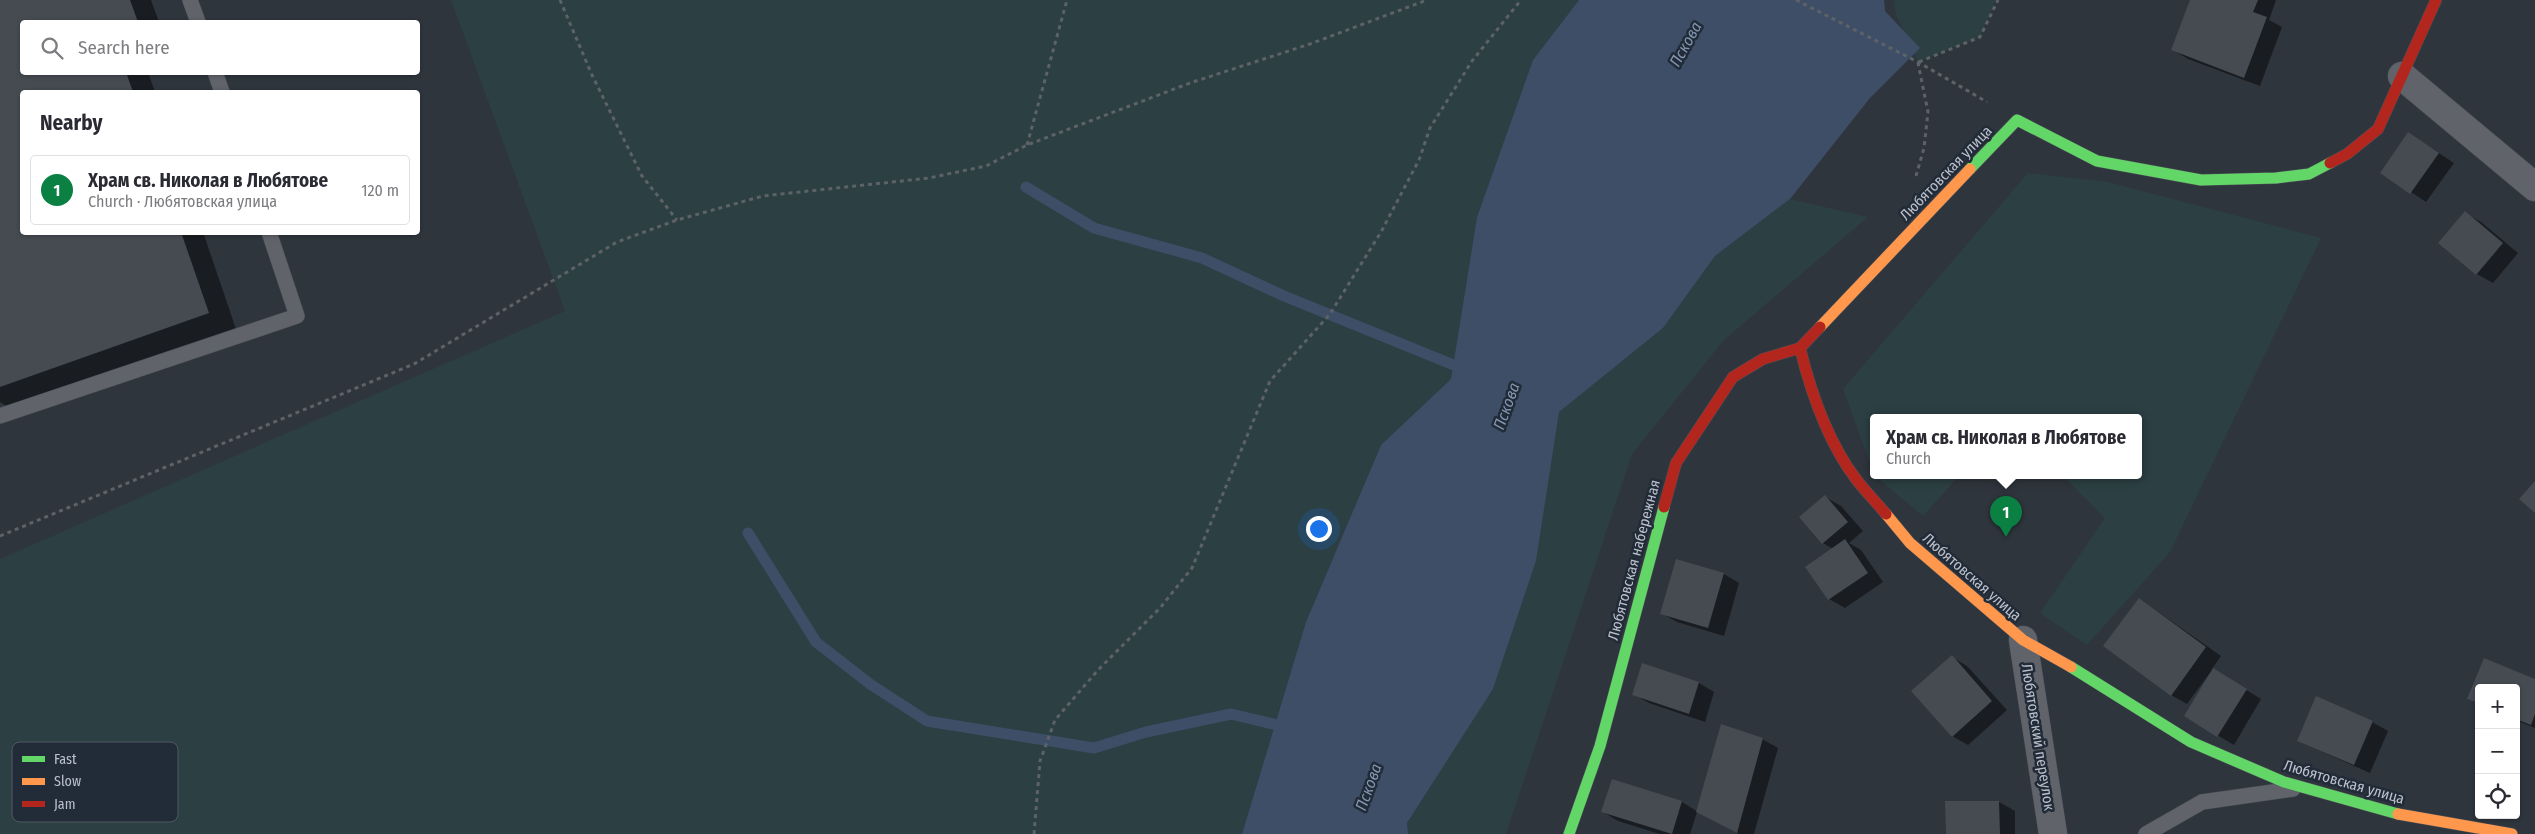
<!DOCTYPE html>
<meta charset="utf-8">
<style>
body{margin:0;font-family:"Fira Sans Condensed",sans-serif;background:#f7f7f7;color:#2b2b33}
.controls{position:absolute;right:15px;bottom:15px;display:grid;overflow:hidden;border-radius:5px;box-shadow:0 1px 4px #0004}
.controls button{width:45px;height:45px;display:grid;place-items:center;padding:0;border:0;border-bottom:1px solid #e1e1e2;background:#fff;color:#2b2b33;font:25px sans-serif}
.you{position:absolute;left:1318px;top:528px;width:18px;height:18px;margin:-12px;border:4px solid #fff;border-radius:50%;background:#1a73e8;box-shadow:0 0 0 8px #1a73e833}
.badge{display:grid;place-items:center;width:32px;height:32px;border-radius:50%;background:#0b8043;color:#fff;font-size:16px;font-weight:700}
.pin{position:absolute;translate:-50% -41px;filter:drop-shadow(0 1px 2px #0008)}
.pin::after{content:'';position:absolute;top:26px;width:18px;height:15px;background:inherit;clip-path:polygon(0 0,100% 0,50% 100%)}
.popup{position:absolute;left:1870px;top:414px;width:272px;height:65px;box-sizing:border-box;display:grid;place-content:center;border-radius:5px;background:#fff;filter:drop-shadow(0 1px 4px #0005);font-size:16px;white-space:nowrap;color:#7c7c81}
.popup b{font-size:19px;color:#2b2b33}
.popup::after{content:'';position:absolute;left:50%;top:100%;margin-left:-10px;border:10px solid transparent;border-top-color:#fff}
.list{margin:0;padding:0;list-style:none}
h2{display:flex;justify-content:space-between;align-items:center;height:65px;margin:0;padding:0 20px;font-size:21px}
h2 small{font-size:16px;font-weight:400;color:#7c7c81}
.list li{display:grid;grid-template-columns:32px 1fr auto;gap:15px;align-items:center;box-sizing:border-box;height:70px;margin:0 10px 10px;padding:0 10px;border:1px solid #e1e1e2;border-radius:5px}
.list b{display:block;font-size:19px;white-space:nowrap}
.list p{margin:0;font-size:16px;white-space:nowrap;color:#7c7c81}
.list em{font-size:16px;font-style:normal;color:#7c7c81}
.icon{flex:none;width:28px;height:28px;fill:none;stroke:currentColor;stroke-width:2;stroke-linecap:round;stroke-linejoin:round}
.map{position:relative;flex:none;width:2535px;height:834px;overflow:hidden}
.search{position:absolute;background:#fff;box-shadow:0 1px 4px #0004;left:20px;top:20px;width:400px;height:55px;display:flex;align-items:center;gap:12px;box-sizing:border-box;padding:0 18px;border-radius:5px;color:#7c7c81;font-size:19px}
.panel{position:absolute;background:#fff;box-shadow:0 1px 4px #0004;left:20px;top:90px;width:400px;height:145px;border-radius:5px}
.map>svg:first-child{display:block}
.green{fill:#2c3f43}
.water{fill:#3e4e67}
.shadow{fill:#0007}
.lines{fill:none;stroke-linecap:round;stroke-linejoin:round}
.stream{stroke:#3e4e67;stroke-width:11}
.building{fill:#464b52}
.lane-casing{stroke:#4d5158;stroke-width:16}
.street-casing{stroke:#4d5158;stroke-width:29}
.fast-casing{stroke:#4d5158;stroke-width:12}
.slow-casing{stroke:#4d5158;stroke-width:12}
.jam-casing{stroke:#4d5158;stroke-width:12}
.path{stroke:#5d6267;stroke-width:3;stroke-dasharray:4 4;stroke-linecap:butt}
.lane{stroke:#60636a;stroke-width:15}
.street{stroke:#60636a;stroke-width:28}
.fast{stroke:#63d668;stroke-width:11}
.slow{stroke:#ff974d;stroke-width:11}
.jam{stroke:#b3261e;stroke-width:11}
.labels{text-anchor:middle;stroke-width:5;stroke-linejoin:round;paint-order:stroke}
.street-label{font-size:15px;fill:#bbc1cc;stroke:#222b38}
.water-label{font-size:16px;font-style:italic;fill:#8497b2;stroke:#222b38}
.key{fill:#222b38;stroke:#505864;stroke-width:1}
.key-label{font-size:14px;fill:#bbc1cc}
</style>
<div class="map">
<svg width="2535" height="834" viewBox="0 0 2535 834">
<rect width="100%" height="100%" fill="#2f353d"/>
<path class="green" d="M451,0H1579L1533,60L1477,217L1451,379L1381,445L1306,622L1242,834H0V559L565,311Z
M1894,0H1996L1980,37L1918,62L1896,15Z
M2028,173L2108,182L2321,238L2170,552L2087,645L2040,613L2105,518L2063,476H2138V418H1874L1873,471L1843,389Z
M1790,199L1868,217L1724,340L1632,454L1506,834H1408L1407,823L1493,689L1536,561L1558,412L1663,328L1715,256Z
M1875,476H1959L1923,516Z"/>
<path class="water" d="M1579,0H1884L1885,11L1920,48L1870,98L1790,199L1715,256L1663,328L1559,412L1536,561L1493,689L1407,823L1408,834H1242L1306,622L1381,445L1451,379L1477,217L1533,60Z"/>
<path class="shadow" d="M0,0H151L159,22H22V72H148L155,92H22V232H203L236,329L10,408L0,402Z
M2192,0H2276L2269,20L2282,27L2260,86L2188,59L2173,50Z
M2408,133L2454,163L2426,202L2381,172Z
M2465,213L2481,222L2518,253L2493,283L2477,274L2440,243Z
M1825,497L1841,506L1863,531L1849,543L1861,550L1883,582L1845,608L1829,599L1833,549L1823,543Z
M1724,574L1739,583L1724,636L1677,622L1661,613Z
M2140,599L2221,656L2212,669L2261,699L2234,745L2185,716L2210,675L2209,674L2187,704L2171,695Z
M1952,657L1967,666L2007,710L1968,745L1952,736Z
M2485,660L2535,681V728L2516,720V688H2479V704L2469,698Z
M1643,665L1699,683L1714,692L1705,722L1649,703L1633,694Z
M2372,722L2388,731L2370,773L2298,741Z
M1762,739L1778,748L1754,834H1739L1697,812L1690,834H1660L1618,821L1603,812L1613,780L1682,802L1698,812Z
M1999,802L2015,811V834H1947Z"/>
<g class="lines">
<path class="stream" d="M1026,187L1094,228L1202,258L1284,296L1466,370
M748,533L816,642L870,684L927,721L1094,748L1146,732L1231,714L1290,728"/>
</g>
<path class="building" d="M0,0H130L138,22H22V72H126L133,92H22V232H181L209,313L0,387Z
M2190,0H2258L2253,12L2267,17L2244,78L2171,50Z
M2408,132L2439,153L2410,194L2380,173Z
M2465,211L2503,243L2476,275L2438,243Z
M2535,481V513L2519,499Z
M1825,495L1848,522L1822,544L1799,517Z
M1845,539L1868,573L1828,600L1805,567Z
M1676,559L1724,573L1708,628L1660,614Z
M2139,598L2206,647L2171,696L2103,646Z
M1952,655L1992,701L1952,737L1911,691Z
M2484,658L2535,679V714L2531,725L2516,719V688H2479V703L2467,699Z
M1642,663L1699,682L1689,714L1632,695Z
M2213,668L2247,689L2217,737L2184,716Z
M2316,696L2373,721L2354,765L2297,741Z
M1721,724L1763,738L1737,833L1696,812Z
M1612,779L1682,801L1672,834L1601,812Z
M1945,801H1999L2000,834H1946Z"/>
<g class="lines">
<g class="lane-casing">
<path id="lane" d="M190,0L198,22
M215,72L222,92
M0,416L297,316L269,232
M2146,834L2202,802L2293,789"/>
</g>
<g class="street-casing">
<path id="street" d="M2402,76L2535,187
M2023,640L2053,834"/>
</g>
<g class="fast-casing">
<path id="fast" d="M1970,169L2017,120L2097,161L2201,180L2276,178L2309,174L2330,163
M2071,667L2191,742L2284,782L2398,814
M1569,834L1600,746L1664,507"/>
</g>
<g class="slow-casing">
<path id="slow" d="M1820,327L1970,169
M1886,514L1910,543L2023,640L2071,667
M2398,814L2512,834"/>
</g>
<g class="jam-casing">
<path id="jam" d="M2330,163L2347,154L2378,129L2436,0
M1820,327L1800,348C1811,393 1827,441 1856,479C1865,491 1876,502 1886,514
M1664,507L1676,463L1733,377L1763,359L1800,348"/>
</g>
<path class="path" d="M560,0L592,75L642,176L677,220
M1796,0L1918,62L1987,102
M1919,62L1980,37L1998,0
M1027,145L1067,0
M1916,176L1924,148L1928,112L1918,63
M0,536L414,364L617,242L677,220L763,196L929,178L986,166L1027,145L1190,83L1310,44L1427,0
M1034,834L1040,761L1055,720L1098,670L1160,608L1192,568L1270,381L1330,314L1381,232L1419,160L1430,128L1472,61L1521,0"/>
<use href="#lane" class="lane"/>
<use href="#street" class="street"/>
<use href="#fast" class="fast"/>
<use href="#slow" class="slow"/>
<use href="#jam" class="jam"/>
</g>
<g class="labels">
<g class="street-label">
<text transform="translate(1946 173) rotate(-46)" y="5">Любятовская улица</text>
<text transform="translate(1634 560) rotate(-75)" y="5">Любятовская набережная</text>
<text transform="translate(1972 577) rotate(41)" y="5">Любятовская улица</text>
<text transform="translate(2038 737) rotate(81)" y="5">Любятовский переулок</text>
<text transform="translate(2344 782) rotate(16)" y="5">Любятовская улица</text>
</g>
<g class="water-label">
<text transform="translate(1685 44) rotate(-61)" y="6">Пскова</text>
<text transform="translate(1506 406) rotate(-70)" y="6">Пскова</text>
<text transform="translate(1368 787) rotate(-70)" y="6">Пскова</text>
</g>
</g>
<rect x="12" y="742" width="166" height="80" rx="8" class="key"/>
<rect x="22" y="756" width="23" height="6" fill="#63d668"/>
<rect x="22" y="778" width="23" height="7" fill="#ff974d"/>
<rect x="22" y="801" width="23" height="6" fill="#b3261e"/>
<g class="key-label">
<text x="54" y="764">Fast</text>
<text x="54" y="786">Slow</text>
<text x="54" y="809">Jam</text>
</g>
</svg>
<div class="controls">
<button>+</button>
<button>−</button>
<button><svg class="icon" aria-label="locate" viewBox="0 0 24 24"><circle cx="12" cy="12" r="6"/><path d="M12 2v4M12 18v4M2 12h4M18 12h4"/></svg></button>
</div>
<div class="you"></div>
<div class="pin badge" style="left:2006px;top:537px">1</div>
<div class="popup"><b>Храм св. Николая в Любятове</b>Church</div>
<div class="search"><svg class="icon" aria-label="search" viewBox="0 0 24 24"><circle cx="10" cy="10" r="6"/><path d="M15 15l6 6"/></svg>Search here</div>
<section class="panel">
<h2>Nearby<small></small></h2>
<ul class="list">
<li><span class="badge">1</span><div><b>Храм св. Николая в Любятове</b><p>Church · Любятовская улица</p></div><em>120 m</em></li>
</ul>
</section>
</div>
